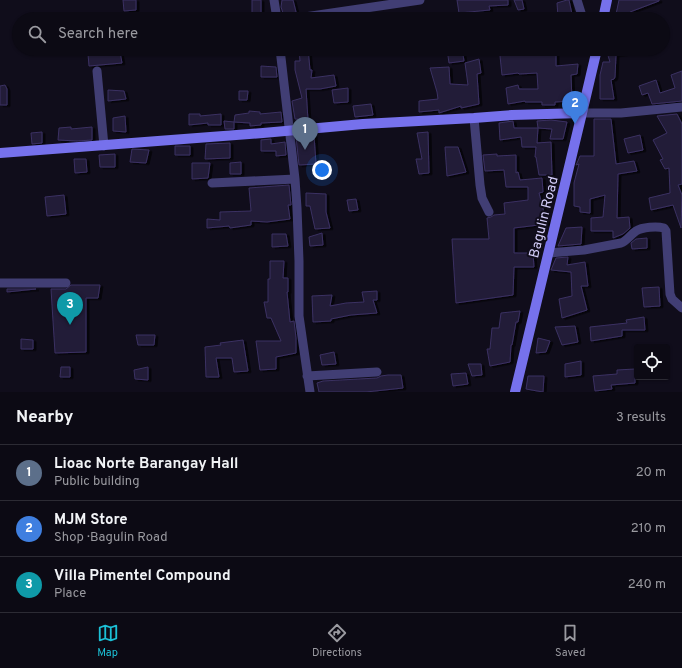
<!DOCTYPE html>
<meta charset="utf-8">
<style>
body{margin:0;font-family:Overpass,sans-serif;background:#1a1822;color:#f1f3f6}
.controls{position:absolute;right:12px;bottom:12px;display:grid;overflow:hidden;border-radius:4px;box-shadow:0 1px 3px #0004}
.controls button{width:36px;height:36px;display:grid;place-items:center;padding:0;border:0;border-bottom:1px solid #2c2b34;background:#0c0a14;color:#f1f3f6;font:20px sans-serif}
.you{position:absolute;left:322px;top:170px;width:14px;height:14px;margin:-10px;border:3px solid #fff;border-radius:50%;background:#1a73e8;box-shadow:0 0 0 6px #1a73e833}
.badge{display:grid;place-items:center;width:26px;height:26px;border-radius:50%;background:#1cc0d6;color:#fff;font-size:13px;font-weight:700}
.pin{position:absolute;translate:-50% -33px;filter:drop-shadow(0 1px 2px #0008)}
.pin::after{content:'';position:absolute;top:21px;width:14px;height:12px;background:inherit;clip-path:polygon(0 0,100% 0,50% 100%)}
.list{margin:0;padding:0;list-style:none}
h2{display:flex;justify-content:space-between;align-items:center;height:52px;margin:0;padding:0 16px;font-size:17px}
h2 small{font-size:13px;font-weight:400;color:#9a9aa0}
.list li{display:grid;grid-template-columns:26px 1fr auto;gap:12px;align-items:center;box-sizing:border-box;height:56px;padding:0 16px;border-top:1px solid #2c2b34}
.list b{display:block;font-size:15px;white-space:nowrap}
.list p{margin:0;font-size:13px;white-space:nowrap;color:#9a9aa0}
.list em{font-size:13px;font-style:normal;color:#9a9aa0}
.icon{flex:none;width:22px;height:22px;fill:none;stroke:currentColor;stroke-width:2;stroke-linecap:round;stroke-linejoin:round}
.map{position:relative;flex:none;width:682px;height:392px;overflow:hidden}
.search{position:absolute;background:#0c0a14;box-shadow:0 1px 3px #0004;left:12px;right:12px;top:12px;height:44px;display:flex;align-items:center;gap:10px;box-sizing:border-box;padding:0 14px;border-radius:22px;color:#9a9aa0;font-size:15px}
.sheet{height:220px;background:#0c0a14}
nav{display:flex;justify-content:space-around;align-items:center;box-sizing:border-box;height:56px;border-top:1px solid #2c2b34;background:#0c0a14;font-size:11px;color:#9a9aa0}
nav a{display:grid;justify-items:center;gap:2px}
nav .on{color:#1cc0d6}
.map>svg:first-child{display:block}
.building{fill:#221c39;stroke:#3b3162;filter:url(#shadow)}
.lines{fill:none;stroke-linecap:round;stroke-linejoin:round}
.street{stroke:#413e74;stroke-width:9}
.secondary{stroke:#7671ec;stroke-width:10}
.labels{text-anchor:middle;stroke-width:4;stroke-linejoin:round;paint-order:stroke}
.street-label{font-size:14px;fill:#d3cdf8;stroke:#100d1b}
</style>
<div class="map">
<svg width="682" height="392" viewBox="0 0 682 392">
<defs>
<filter id="shadow"><feDropShadow dx="3" dy="1.5" stdDeviation="0" flood-color="#0009"/></filter>
</defs>
<rect width="100%" height="100%" fill="#100d1b"/>
<path class="building" d="M123,0H136V10L124,11Z
M252,0H261V13H252Z
M282,0H293L296,12L288,14L285,19L281,7Z
M457,0H508V5L489,6L490,10L459,13Z
M514,0H522L524,9L518,10Z
M567,0H569L573,19H561V16L558,17L557,3Z
M619,0H659V1L630,12L632,19H615Z
M299,49H308L310,70H312L311,78L334,75L336,86L320,89H306L308,120L295,119L292,101L302,98L295,70V61H300Z
M447,49H462L464,61L449,63Z
M511,49H542L543,54L556,52V66L578,64L577,74L571,75L572,101L555,102V105H542V102H525V101L508,104L506,88L518,85L519,89H538L537,73L519,74L518,73L502,75L500,56L512,50Z
M606,49H629V53L616,55L615,77L614,79L611,80L614,99H600V75L603,62H610Z
M120,52L122,63L89,66L88,54Z
M479,59L481,73L477,74L479,104L461,108V106L439,113V110L419,112V101L438,99L437,92L430,68L449,67L450,84L468,85L465,63Z
M261,66L276,67L277,77H261Z
M682,71V101L652,104L648,93L642,95L639,86L656,80L660,93L675,88L671,75Z
M5,85L7,89V105H0V86Z
M348,88V102L334,103L332,90Z
M108,90L124,91L126,99L108,101Z
M239,91H248L247,100H239Z
M371,104L373,115L355,117L353,106Z
M249,111L260,112V114L281,112L282,122L261,123V125L250,126V123L234,122L235,115L249,113Z
M189,114H200V116L221,114V125H208V123L189,125Z
M677,114L682,124V184L678,185L682,195L681,228L673,205L651,210L649,198L670,193L669,168L665,169L660,160L663,159L653,140L667,133L657,116Z
M125,116L126,132L113,131V118Z
M594,119H611L616,164L634,161L637,171L618,174L617,218L629,217L630,228L623,234L613,238V231H591V218L603,217L605,195L590,199V213L580,212V207L574,206V183L579,164L576,165L577,163L580,156H594Z
M551,120L567,122L563,139H550L552,129L538,128L537,121Z
M224,121L234,122V129H225Z
M513,121L514,128H538L537,143L551,142L552,175H539L536,157H535L536,147H522L521,137L500,140L499,123Z
M71,127V129L92,127V140L77,141L58,140L59,128Z
M42,132V143L32,144L31,133Z
M428,132L429,173L419,174L416,159H422L417,133Z
M314,135L316,164L299,165L296,137Z
M640,135L643,150L628,153L624,139Z
M271,139V144L285,142L286,155L276,156V151H261V140Z
M230,143V158L205,159L206,144Z
M175,146H190V155H175Z
M445,147H458L466,172L447,176Z
M132,149L149,150L146,163L130,162Z
M115,154V167H100L99,155Z
M497,154V156L516,155V173L518,172L520,180L542,178L543,192L539,193L547,224L514,228V253H533L534,267H514L513,295L456,303L452,239H489L487,218L491,217L494,215L505,214L504,203L528,200V187H506L504,170L485,171L483,155Z
M74,159H86L87,172L75,173Z
M241,162V174H230V163Z
M192,163H210L208,178L192,179Z
M289,185L291,205H288L290,219L267,222L251,221V225L230,228L229,226L207,228V219L220,220V212L251,211L249,188Z
M306,193L326,194V212L330,228L315,229L310,206H306Z
M64,195L66,214L47,216L45,197Z
M356,199L358,210L349,211L347,200Z
M582,227L581,244L558,246L566,228Z
M322,233L323,245L310,246L309,237Z
M272,234H286L288,246L272,247Z
M647,238V248L632,249L631,243L636,239Z
M568,257L567,265L585,262L588,286H581L587,310L562,318L559,299L572,296L571,272L551,270L556,258Z
M270,261H284L283,278H288V292H287L290,322L294,321L296,338V353L276,357V369L260,370L256,341H281L271,318H267L264,302H268V279H270Z
M71,285H100L98,298H86V352L55,353L51,289H66Z
M659,287L660,306L644,307L642,288Z
M7,289H36L7,292Z
M377,291V300H373L377,313L351,315L331,319V321L313,322L312,296L332,295L330,306L346,303L364,302L362,292Z
M520,311L518,322H516L512,345H511L510,362L490,366L487,349H490L492,328H499L501,313Z
M644,317L645,330H622V336L591,341L590,327L627,323L626,320Z
M575,326L578,342L562,345L555,327Z
M136,335H155L154,345H138Z
M538,338L550,341L546,352L536,353Z
M21,339L33,340V349H21Z
M243,340L248,371L234,372L232,358H216L219,377H206L205,347L221,345L220,343Z
M334,352L336,364L322,365L320,355Z
M581,361V375L565,377V364Z
M468,364H481L482,375L472,376Z
M61,367H70V377H60Z
M148,367V380L135,379L134,370Z
M635,369V383L611,385L612,389L595,391L593,376L617,374V370Z
M466,373L468,384L453,386L451,374Z
M388,375H401L403,388L366,392H319L317,383L323,381L377,378L381,376Z
M528,376H544L543,392L526,389Z"/>
<g class="lines">
<path class="street" d="M274,0L277,19
M577,0L583,19
M291,19L420,0
M280,49L295,179L297,208L299,261V316L310,392
M97,71L104,146
M582,113H621L682,107
M474,118L480,185L482,198L489,212
M212,183L295,179
M549,253L584,250L621,243C627,241 630,235 636,231C642,227 657,226 664,228L666,231L670,294L672,299L682,308
M0,283H66
M307,376L377,372"/>
<path class="secondary" d="M603,19L607,0
M0,153L263,133L363,124L474,118L512,115L582,113
M515,392L582,113L597,49"/>
</g>
<g class="labels">
<g class="street-label">
<text transform="translate(543 217) rotate(-76)" y="5">Bagulin Road</text>
</g>
</g>
</svg>
<div class="controls">
<button><svg class="icon" aria-label="locate" viewBox="0 0 24 24"><circle cx="12" cy="12" r="6"/><path d="M12 2v4M12 18v4M2 12h4M18 12h4"/></svg></button>
</div>
<div class="you"></div>
<div class="pin badge" style="left:305px;top:150px;background:#5c6f8a">1</div>
<div class="pin badge" style="left:575px;top:124px;background:#3f7fe0">2</div>
<div class="pin badge" style="left:70px;top:325px;background:#0f9aa8">3</div>
<div class="search"><svg class="icon" aria-label="search" viewBox="0 0 24 24"><circle cx="10" cy="10" r="6"/><path d="M15 15l6 6"/></svg>Search here</div>
</div>
<section class="sheet">
<h2>Nearby<small>3 results</small></h2>
<ul class="list">
<li><span class="badge" style="background:#5c6f8a">1</span><div><b>Lioac Norte Barangay Hall</b><p>Public building</p></div><em>20 m</em></li>
<li><span class="badge" style="background:#3f7fe0">2</span><div><b>MJM Store</b><p>Shop · Bagulin Road</p></div><em>210 m</em></li>
<li><span class="badge" style="background:#0f9aa8">3</span><div><b>Villa Pimentel Compound</b><p>Place</p></div><em>240 m</em></li>
</ul>
</section>
<nav>
<a class="on"><svg class="icon" aria-label="map" viewBox="0 0 24 24"><path d="M3 6l6-2 6 2 6-2v14l-6 2-6-2-6 2zM9 4v14M15 6v14"/></svg>Map</a>
<a><svg class="icon" aria-label="directions" viewBox="0 0 24 24"><path d="M12 3l9 9-9 9-9-9zM9 14v-3h6M13 9l2 2-2 2"/></svg>Directions</a>
<a><svg class="icon" aria-label="saved" viewBox="0 0 24 24"><path d="M7 4h10v16l-5-4-5 4z"/></svg>Saved</a>
</nav>
